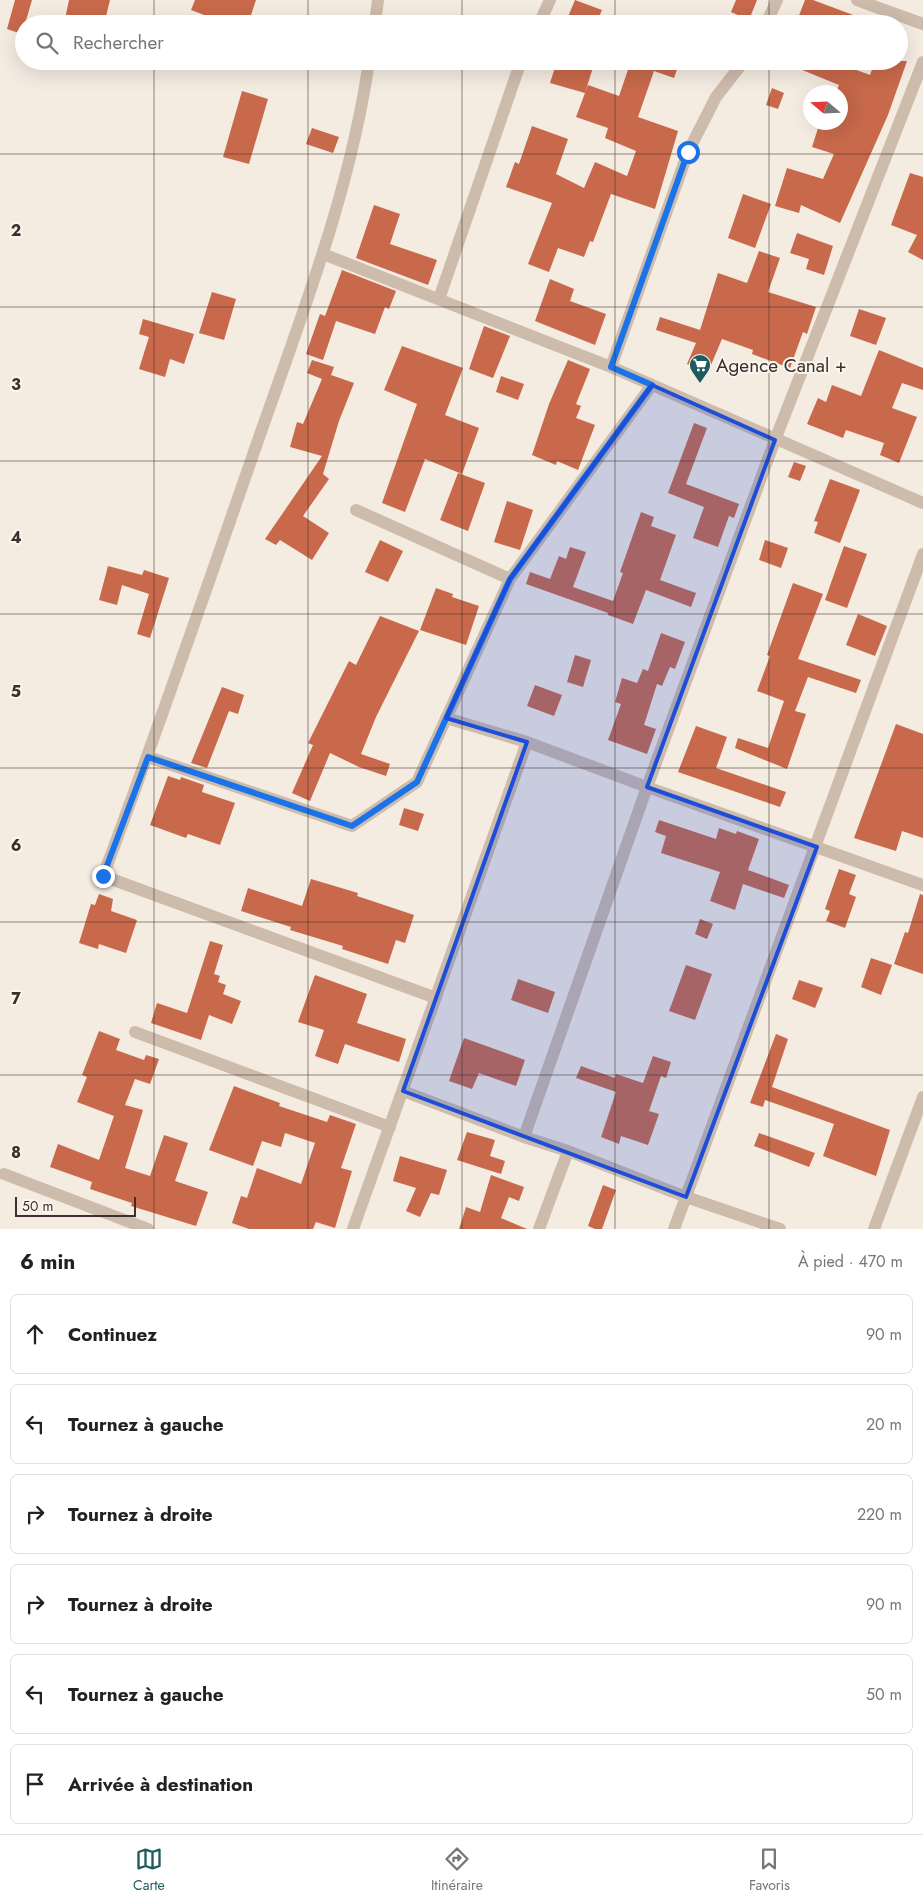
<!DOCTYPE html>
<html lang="fr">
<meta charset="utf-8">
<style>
body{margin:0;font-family:Jost,sans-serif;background:#f6f6f6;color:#222}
.compass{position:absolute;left:803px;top:85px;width:45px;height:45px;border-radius:50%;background:#fff;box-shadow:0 5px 20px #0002;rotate:289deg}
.scale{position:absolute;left:15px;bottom:12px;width:121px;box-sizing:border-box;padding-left:5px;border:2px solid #3b302b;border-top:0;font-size:14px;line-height:18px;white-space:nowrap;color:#3b302b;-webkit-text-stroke:4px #fbf5ee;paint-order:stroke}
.stop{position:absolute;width:15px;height:15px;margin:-11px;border:4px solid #1a73e8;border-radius:50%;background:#fff}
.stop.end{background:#1a73e8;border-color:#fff;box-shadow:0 1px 5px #0008}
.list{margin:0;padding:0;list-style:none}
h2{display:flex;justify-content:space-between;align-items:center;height:65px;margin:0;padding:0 20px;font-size:21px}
h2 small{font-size:16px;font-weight:400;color:#767676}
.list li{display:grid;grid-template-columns:32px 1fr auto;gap:15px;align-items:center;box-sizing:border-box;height:80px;margin:0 10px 10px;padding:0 10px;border:1px solid #e0e0e0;border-radius:8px}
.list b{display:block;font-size:19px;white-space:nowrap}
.list em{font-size:16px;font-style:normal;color:#767676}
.icon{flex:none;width:28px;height:28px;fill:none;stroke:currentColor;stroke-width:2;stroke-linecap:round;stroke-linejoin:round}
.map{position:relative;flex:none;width:923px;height:1229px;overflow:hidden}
.search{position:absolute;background:#fff;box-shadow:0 5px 20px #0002;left:15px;right:15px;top:15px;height:55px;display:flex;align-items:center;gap:12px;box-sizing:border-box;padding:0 18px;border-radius:28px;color:#767676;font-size:19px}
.sheet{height:605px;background:#fff}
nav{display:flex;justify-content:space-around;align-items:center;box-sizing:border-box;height:70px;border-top:1px solid #e0e0e0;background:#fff;font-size:14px;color:#767676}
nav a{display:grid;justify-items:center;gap:2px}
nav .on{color:#1f5a5e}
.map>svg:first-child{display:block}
.building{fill:#c8694b}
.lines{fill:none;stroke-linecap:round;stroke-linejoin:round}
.street{stroke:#cdbbac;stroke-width:12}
.route{stroke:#1a73e8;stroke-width:6}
.marked{fill:#1d4ed8;fill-opacity:0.2;stroke:#1d4ed8;stroke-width:4;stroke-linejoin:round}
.grid{fill:none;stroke:#3b302b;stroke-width:1;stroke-opacity:0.55}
.labels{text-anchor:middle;stroke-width:4;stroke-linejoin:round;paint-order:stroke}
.poi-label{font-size:19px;fill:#3b302b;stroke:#fbf5ee;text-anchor:start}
.grid-label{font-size:16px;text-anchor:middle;font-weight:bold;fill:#3b302b;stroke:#fbf5ee;stroke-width:4;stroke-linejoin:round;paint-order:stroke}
</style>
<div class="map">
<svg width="923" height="1229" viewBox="0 0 923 1229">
<rect width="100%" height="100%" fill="#f4ebe1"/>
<path class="building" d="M15,0H32L22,34L7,29Z
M69,0H110L104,24H64Z
M195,0H256L248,24H228L191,10Z
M575,0L602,10L596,24H565Z
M736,0H757L749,20L731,12Z
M805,0H813L872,22V24H804L806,21L798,18Z
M557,61H595L585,93L550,83Z
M631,61H680L674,78L654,71L638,117L678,131L655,209L611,194L593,242L590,241L584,257L558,248L549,272L528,264L552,203L506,187L515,162L519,164L532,126L568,139L556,174L584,188L595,162L627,176L636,151L605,138L608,128L576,117L588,85L619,96Z
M780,61H844L843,65L870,75L875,61H907L888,115L840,223L801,205L799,213L775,206L787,168L823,179L834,154L812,147L820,122H840V92H836L839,85Z
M772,88L784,93L778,109L766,105Z
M242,91L268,99L249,164L223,157Z
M312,128L339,137L333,153L306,144Z
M910,173L923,177V260L908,252L917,235L891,225Z
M743,194L771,204L755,248L728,238Z
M374,205L400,214L390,244L437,260L428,285L356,258Z
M797,233L833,246L824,275L806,269L809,259L790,253Z
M759,251L780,258L768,292L816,307L807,334L803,332L790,368L752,354L753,350L722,339L708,372L687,364L696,343L656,330L660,317L700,330L718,273L747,283Z
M342,270L396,291L389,309L385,307L375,334L336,321L323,360L306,354L320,314L325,316Z
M550,279L574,289L570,301L606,314L595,345L535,321Z
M212,292L236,299L224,340L199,333Z
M859,309L886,318L876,345L850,336Z
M143,319L194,334L184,364L170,359L165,377L139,369L149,337L139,334Z
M484,326L510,336L493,378L469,369Z
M402,346L463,368L445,415L479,428L462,474L425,459L405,512L382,503L417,404L384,390Z
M879,350L923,368V390L902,383L892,408L917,417L899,463L880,455L884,443L846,430L843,438L807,424L818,398L826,402L832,385L861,396Z
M312,360L334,367L331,375L354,383L339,421L323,474L329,479L303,516L329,533L312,560L280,540L276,545L265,539L322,456L290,447L297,422L303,424L322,379L307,373Z
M568,360L590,369L576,404L581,406L576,418L595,425L578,470L557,461L556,465L532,455L549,404Z
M501,376L524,384L518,400L496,392Z
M694,423L707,428L686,484L739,504L734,518L729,516L718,547L693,538L704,507L668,493Z
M794,462L806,466L800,481L788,477Z
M458,473L485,483L468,531L440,520Z
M830,479L860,490L840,543L814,533L818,522L814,521Z
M507,501L533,510L520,550L494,542Z
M641,512L654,517L651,526L676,535L660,580L696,593L691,607L646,590L633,624L608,615V613L526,584L530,572L550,579L559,556L566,559L570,547L586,552L573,587L613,601L623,573L620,572Z
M380,540L403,551L388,582L365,572Z
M765,540L788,548L781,568L759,560Z
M844,546L867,554L847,608L825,600Z
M108,566L142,575L144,570L169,578L150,638L137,634L149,594L122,585L117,605L99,600Z
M793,583L823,594L798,659L861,680L856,693L808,677L795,711L806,714L787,769L735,748L738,738L768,748L784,701L757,691L770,656L767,655Z
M436,588L453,594L452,597L479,606L466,645L420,630Z
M858,614L887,626L875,656L846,645Z
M380,616L419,631L376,717L361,754L390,764L386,776L359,767L330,753L310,801L292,793L313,745L308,743L349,661L356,665Z
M661,633L685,642L675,669L670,667L662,686L657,684L644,725L656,729L647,754L608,740L621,704L615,702L622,678L637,683L643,669L648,671Z
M575,655L591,660L583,687L567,682Z
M535,685L562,695L554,716L527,706Z
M222,687L244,695L238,714L229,711L207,768L191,763Z
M896,724L923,734V838L902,831L896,851L854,838Z
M696,726L727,737L716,768L786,792L780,807L678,772Z
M168,776L180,780L181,777L204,785L202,792L235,803L220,845L188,834L186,838L150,825Z
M404,808L424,814L418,831L399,825Z
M659,820L716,839L719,828L736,834L737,831L759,839L748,870L789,885L784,898L743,884L735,910L710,901L720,872L661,853L666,836L655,832Z
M839,869L856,875L849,894L856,897L845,928L826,921L830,911L825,909Z
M311,879L358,893L357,896L414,915L405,943L396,940L388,964L342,949L343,946L290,930L291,927L241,911L248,888L302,906Z
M99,894L113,899L111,911L137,920L126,953L99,944L98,949L79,943L91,904L95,905Z
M920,894L923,895V974L894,964L905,932L908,933Z
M700,919L713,924L707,939L695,934Z
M210,941L223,945L214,974L220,976L218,982L226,985L223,994L241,1001L232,1024L209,1015L201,1040L151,1023L157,1003L187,1013Z
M871,958L892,965L881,995L861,987Z
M686,965L712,974L695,1020L669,1011Z
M315,975L367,994L357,1023L406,1039L399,1062L345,1044L338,1064L315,1056L324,1030L298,1022Z
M518,979L555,992L548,1013L511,1000Z
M799,980L823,988L815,1008L792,999Z
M99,1031L120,1039L116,1050L144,1060L146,1055L159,1059L150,1084L135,1079L125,1105L143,1110L125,1168L150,1176L164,1135L188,1143L175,1181L208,1192L196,1226L131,1206L132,1203L90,1189L92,1182L50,1167L58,1144L99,1160L114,1116L77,1102L87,1077L82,1075Z
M776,1034L788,1039L772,1087L890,1130L876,1176L823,1156L834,1124L765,1100L763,1107L750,1103Z
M464,1038L525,1060L516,1086L479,1073L472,1089L449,1081Z
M653,1056L671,1062L666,1078L661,1076L649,1111L659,1114L648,1145L621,1136L619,1144L601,1137L616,1092L576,1078L581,1066L615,1078L616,1074L643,1083Z
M234,1086L280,1103L279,1106L327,1122L330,1115L356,1124L341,1168L352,1171L335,1228L316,1222L313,1229H249L232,1223L241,1196L247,1198L257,1168L301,1184L315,1143L285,1133L281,1147L262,1141L253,1166L209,1150Z
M467,1132L495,1140L490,1156L505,1161L501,1174L457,1160Z
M759,1133L815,1153L809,1167L754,1146Z
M400,1156L447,1170L439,1195L431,1193L420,1217L406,1211L416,1188L393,1181Z
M491,1175L524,1187L519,1201L509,1197L501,1218L527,1229H459L466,1207L480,1212Z
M603,1185L616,1190L602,1229H595L588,1226Z"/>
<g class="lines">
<path class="street" d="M857,0L923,24
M375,24L378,0
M539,24L550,0
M766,24L777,0
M369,61C351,188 304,309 262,429C210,578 159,728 103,876L436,998
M323,254L611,367L923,503
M439,299L521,61
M611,367L688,152L716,97L744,61
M356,510L510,579
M446,718L527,742L647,787L923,885
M148,757L352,826L417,782L510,579L652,385
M135,1032L390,1127
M403,1091L524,1137L568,1151L686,1197L780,1229
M524,1137L647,787L775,440L923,62
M4,1174L148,1229
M353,1229L527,742
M539,1229L568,1151
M674,1229L923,554
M874,1229L923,1097"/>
</g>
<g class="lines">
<path class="route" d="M103,876L148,757L352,826L417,782L510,579L652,385L611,367L688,152"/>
</g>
<path class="marked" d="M652,385L775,440L647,787L817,847L686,1197L403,1091L527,742L446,718L510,579Z"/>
<path class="grid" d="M154,0V24M308,0V24M462,0V24M615,0V24M769,0V24M154,61V1229M308,61V1229M462,61V1229M615,61V1229M769,61V1229M0,154H923M0,307H923M0,461H923M0,614H923M0,768H923M0,922H923M0,1075H923"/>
<defs>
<g id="supermarket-pin" transform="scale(1.125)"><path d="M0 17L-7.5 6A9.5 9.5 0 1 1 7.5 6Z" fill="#1f5a5e" stroke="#fbf5ee"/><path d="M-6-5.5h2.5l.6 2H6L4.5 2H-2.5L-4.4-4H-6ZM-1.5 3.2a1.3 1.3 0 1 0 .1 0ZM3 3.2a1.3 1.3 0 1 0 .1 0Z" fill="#fff"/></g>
</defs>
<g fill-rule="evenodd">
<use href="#supermarket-pin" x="700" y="365"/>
</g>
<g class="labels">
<g class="poi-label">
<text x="716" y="372">Agence Canal +</text>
</g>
</g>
<g class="grid-label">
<text x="16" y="236">2</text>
<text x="16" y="390">3</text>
<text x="16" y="543">4</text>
<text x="16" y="697">5</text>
<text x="16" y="851">6</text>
<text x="16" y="1004">7</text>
<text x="16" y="1158">8</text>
</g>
</svg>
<svg class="compass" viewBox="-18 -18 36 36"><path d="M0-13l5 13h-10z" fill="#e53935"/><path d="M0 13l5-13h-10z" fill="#767676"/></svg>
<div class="scale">50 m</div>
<div class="stop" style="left:688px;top:152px"></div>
<div class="stop end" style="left:103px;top:876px"></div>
<div class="search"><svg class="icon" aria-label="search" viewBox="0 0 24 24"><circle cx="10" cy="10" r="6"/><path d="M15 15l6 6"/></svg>Rechercher</div>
</div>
<section class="sheet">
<h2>6 min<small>À pied · 470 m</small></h2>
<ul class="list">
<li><svg class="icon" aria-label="ahead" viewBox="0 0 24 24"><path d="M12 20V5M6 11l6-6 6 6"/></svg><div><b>Continuez</b></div><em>90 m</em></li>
<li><svg class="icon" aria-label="left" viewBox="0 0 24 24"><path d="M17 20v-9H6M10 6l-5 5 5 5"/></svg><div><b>Tournez à gauche</b></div><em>20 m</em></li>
<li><svg class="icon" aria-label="right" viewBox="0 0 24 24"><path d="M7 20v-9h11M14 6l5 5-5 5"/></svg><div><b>Tournez à droite</b></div><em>220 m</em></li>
<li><svg class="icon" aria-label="right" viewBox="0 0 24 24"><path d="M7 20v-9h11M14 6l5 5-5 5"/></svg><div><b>Tournez à droite</b></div><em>90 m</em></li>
<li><svg class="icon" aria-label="left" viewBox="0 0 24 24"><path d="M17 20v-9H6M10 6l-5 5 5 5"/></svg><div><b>Tournez à gauche</b></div><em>50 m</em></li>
<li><svg class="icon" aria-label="arrive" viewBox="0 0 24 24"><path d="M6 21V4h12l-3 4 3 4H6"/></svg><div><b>Arrivée à destination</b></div></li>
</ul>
</section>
<nav>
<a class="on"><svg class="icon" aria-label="map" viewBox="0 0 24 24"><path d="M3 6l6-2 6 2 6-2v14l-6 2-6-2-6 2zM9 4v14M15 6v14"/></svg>Carte</a>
<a><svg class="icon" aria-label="directions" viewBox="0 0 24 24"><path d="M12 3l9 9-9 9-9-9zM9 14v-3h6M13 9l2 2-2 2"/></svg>Itinéraire</a>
<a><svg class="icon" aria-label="saved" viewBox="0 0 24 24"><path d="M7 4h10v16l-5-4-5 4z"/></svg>Favoris</a>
</nav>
